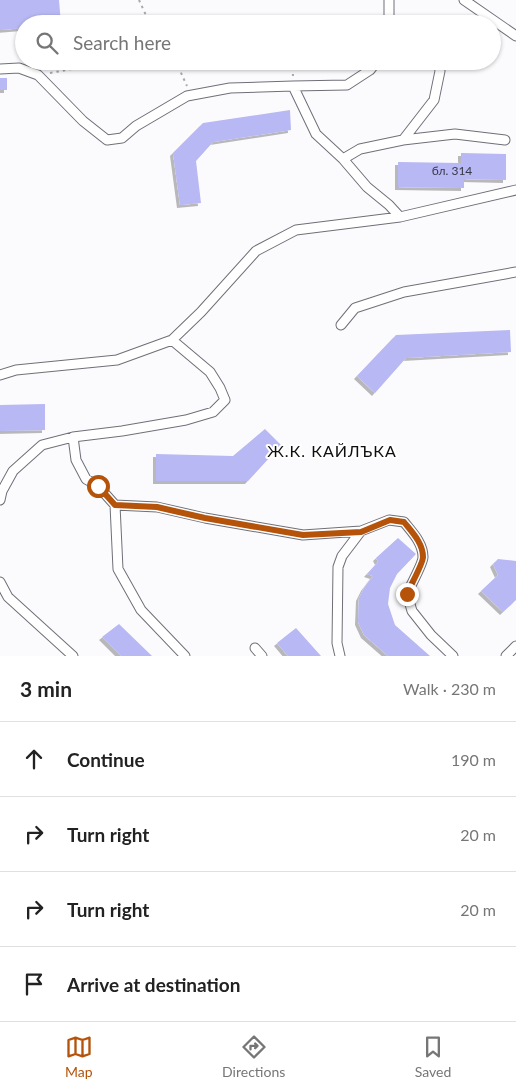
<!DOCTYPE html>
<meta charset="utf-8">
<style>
body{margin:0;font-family:Lato,sans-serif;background:#f6f6f6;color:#222}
.stop{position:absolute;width:15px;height:15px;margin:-11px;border:4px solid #b45309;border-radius:50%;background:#fff}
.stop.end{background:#b45309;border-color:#fff;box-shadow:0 1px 5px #0008}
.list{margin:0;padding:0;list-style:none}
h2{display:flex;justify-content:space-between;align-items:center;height:65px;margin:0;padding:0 20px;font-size:21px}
h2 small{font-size:16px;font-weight:400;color:#767676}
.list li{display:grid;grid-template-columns:32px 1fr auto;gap:15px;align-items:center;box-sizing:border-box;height:75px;padding:0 20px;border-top:1px solid #e0e0e0}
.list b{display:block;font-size:19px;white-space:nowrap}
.list em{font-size:16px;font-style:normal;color:#767676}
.icon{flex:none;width:28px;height:28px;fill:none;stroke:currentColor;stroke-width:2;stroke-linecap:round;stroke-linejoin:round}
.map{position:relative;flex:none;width:516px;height:656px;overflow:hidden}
.search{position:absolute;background:#fff;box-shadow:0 1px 4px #0004;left:15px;right:15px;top:15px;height:55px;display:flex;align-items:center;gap:12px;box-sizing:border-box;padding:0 18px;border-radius:28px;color:#767676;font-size:19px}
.sheet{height:365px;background:#fff}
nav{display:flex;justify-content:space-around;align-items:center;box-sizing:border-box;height:70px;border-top:1px solid #e0e0e0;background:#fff;font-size:14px;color:#767676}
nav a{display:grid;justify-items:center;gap:2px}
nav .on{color:#b45309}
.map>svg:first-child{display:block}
.building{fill:#b8b8f4;filter:url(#shadow)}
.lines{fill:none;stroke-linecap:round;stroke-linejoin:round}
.street-casing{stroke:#6f7077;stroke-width:11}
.path{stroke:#a9a9ab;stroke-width:2;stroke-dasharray:2.5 4;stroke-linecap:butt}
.street{stroke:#fff;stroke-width:9}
.route{stroke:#b45309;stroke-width:6}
.labels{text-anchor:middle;stroke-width:4;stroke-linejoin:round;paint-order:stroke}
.number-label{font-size:12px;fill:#383849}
.neighbourhood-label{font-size:16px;letter-spacing:1px;fill:#0e0e10;stroke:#fff}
</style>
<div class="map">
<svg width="516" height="656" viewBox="0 0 516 656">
<defs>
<filter id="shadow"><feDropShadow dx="-3" dy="3" stdDeviation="0" flood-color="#0004"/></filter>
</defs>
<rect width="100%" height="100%" fill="#fbfbfe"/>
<path class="building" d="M0,0H59L61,24H24V28L0,30Z
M0,78H7V90H0Z
M290,110L291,130L213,142L196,161L201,203L180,205L173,153L203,123Z
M461,153L506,154V180L464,179V188L398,187V162L461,163Z
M510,330L511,352L406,358L375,393L357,376L396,335Z
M45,404V430L0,431V405Z
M265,429L281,445L248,481H156V454L233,456Z
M398,538L416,554L397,574L390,588L388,604L395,625L430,656H388L364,635L358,622L359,598L364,588L373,576L367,574L378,562L376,558Z
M498,559L516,561V600L503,612L481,591L498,575L493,564Z
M119,624L152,656H121L102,637Z
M296,628L321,656H288L277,643Z"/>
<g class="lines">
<g class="street-casing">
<path id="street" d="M464,0L516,36
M389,24V0
M0,69L19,68L38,75L83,121L107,140L122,138L136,126L187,96L230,88L293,86L347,85L370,70L377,61
M293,86L316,134L343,159L367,187L389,205L400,217
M403,140L434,100L440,71L438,61
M343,159L360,149L403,140L455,134L505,140
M341,325L355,308L404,292L516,272
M172,340L210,372L220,388L225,400L213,412L186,420L122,431L73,437L76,460L86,479L98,486L115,505L157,507L205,518L303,535L361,531L389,520L404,522C412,532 423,543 423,557C423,564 410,586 407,594L412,611L431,635L453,656
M0,375L16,370L117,360L172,340L201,312L256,251L296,230L400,217L516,190
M0,500L2,491L13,471L42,445L73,437
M115,505L118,569L141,610L185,656
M0,582L8,597L73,656
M255,648L262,656
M340,656L337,643L338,567L342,556L361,531
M506,656L516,646"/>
</g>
<path class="path" d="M139,0L150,24
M175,61L177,64L187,86
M292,61L293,76
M50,73L117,61"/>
<use href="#street" class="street"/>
</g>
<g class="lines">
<path class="route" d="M98,486L115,505L157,507L205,518L303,535L361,532L390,520L404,522C412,532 423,543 423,557C423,564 410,586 407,594"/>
</g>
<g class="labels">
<g class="number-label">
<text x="452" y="175">бл. 314</text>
</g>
<g class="neighbourhood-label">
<text x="332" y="457">Ж.К. КАЙЛЪКА</text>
</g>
</g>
</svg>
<div class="stop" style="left:98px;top:486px"></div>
<div class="stop end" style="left:407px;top:594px"></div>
<div class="search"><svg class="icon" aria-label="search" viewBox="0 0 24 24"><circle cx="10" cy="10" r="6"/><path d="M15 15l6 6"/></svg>Search here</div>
</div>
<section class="sheet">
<h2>3 min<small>Walk · 230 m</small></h2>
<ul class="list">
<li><svg class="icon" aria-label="ahead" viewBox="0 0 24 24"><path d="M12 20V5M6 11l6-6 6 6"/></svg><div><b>Continue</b></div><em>190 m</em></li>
<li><svg class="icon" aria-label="right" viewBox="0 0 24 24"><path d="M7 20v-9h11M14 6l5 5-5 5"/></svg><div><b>Turn right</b></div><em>20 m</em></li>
<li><svg class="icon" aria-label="right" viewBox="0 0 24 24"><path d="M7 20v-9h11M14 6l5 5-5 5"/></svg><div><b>Turn right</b></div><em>20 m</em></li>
<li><svg class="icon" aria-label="arrive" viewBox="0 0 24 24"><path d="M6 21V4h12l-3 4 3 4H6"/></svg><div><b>Arrive at destination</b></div></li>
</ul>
</section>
<nav>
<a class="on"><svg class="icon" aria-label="map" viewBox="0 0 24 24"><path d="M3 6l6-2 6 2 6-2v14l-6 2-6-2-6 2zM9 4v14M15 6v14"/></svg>Map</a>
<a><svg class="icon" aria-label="directions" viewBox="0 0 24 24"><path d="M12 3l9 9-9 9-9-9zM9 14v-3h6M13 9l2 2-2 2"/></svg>Directions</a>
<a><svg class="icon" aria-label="saved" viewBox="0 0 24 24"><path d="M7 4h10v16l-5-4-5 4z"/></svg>Saved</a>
</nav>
